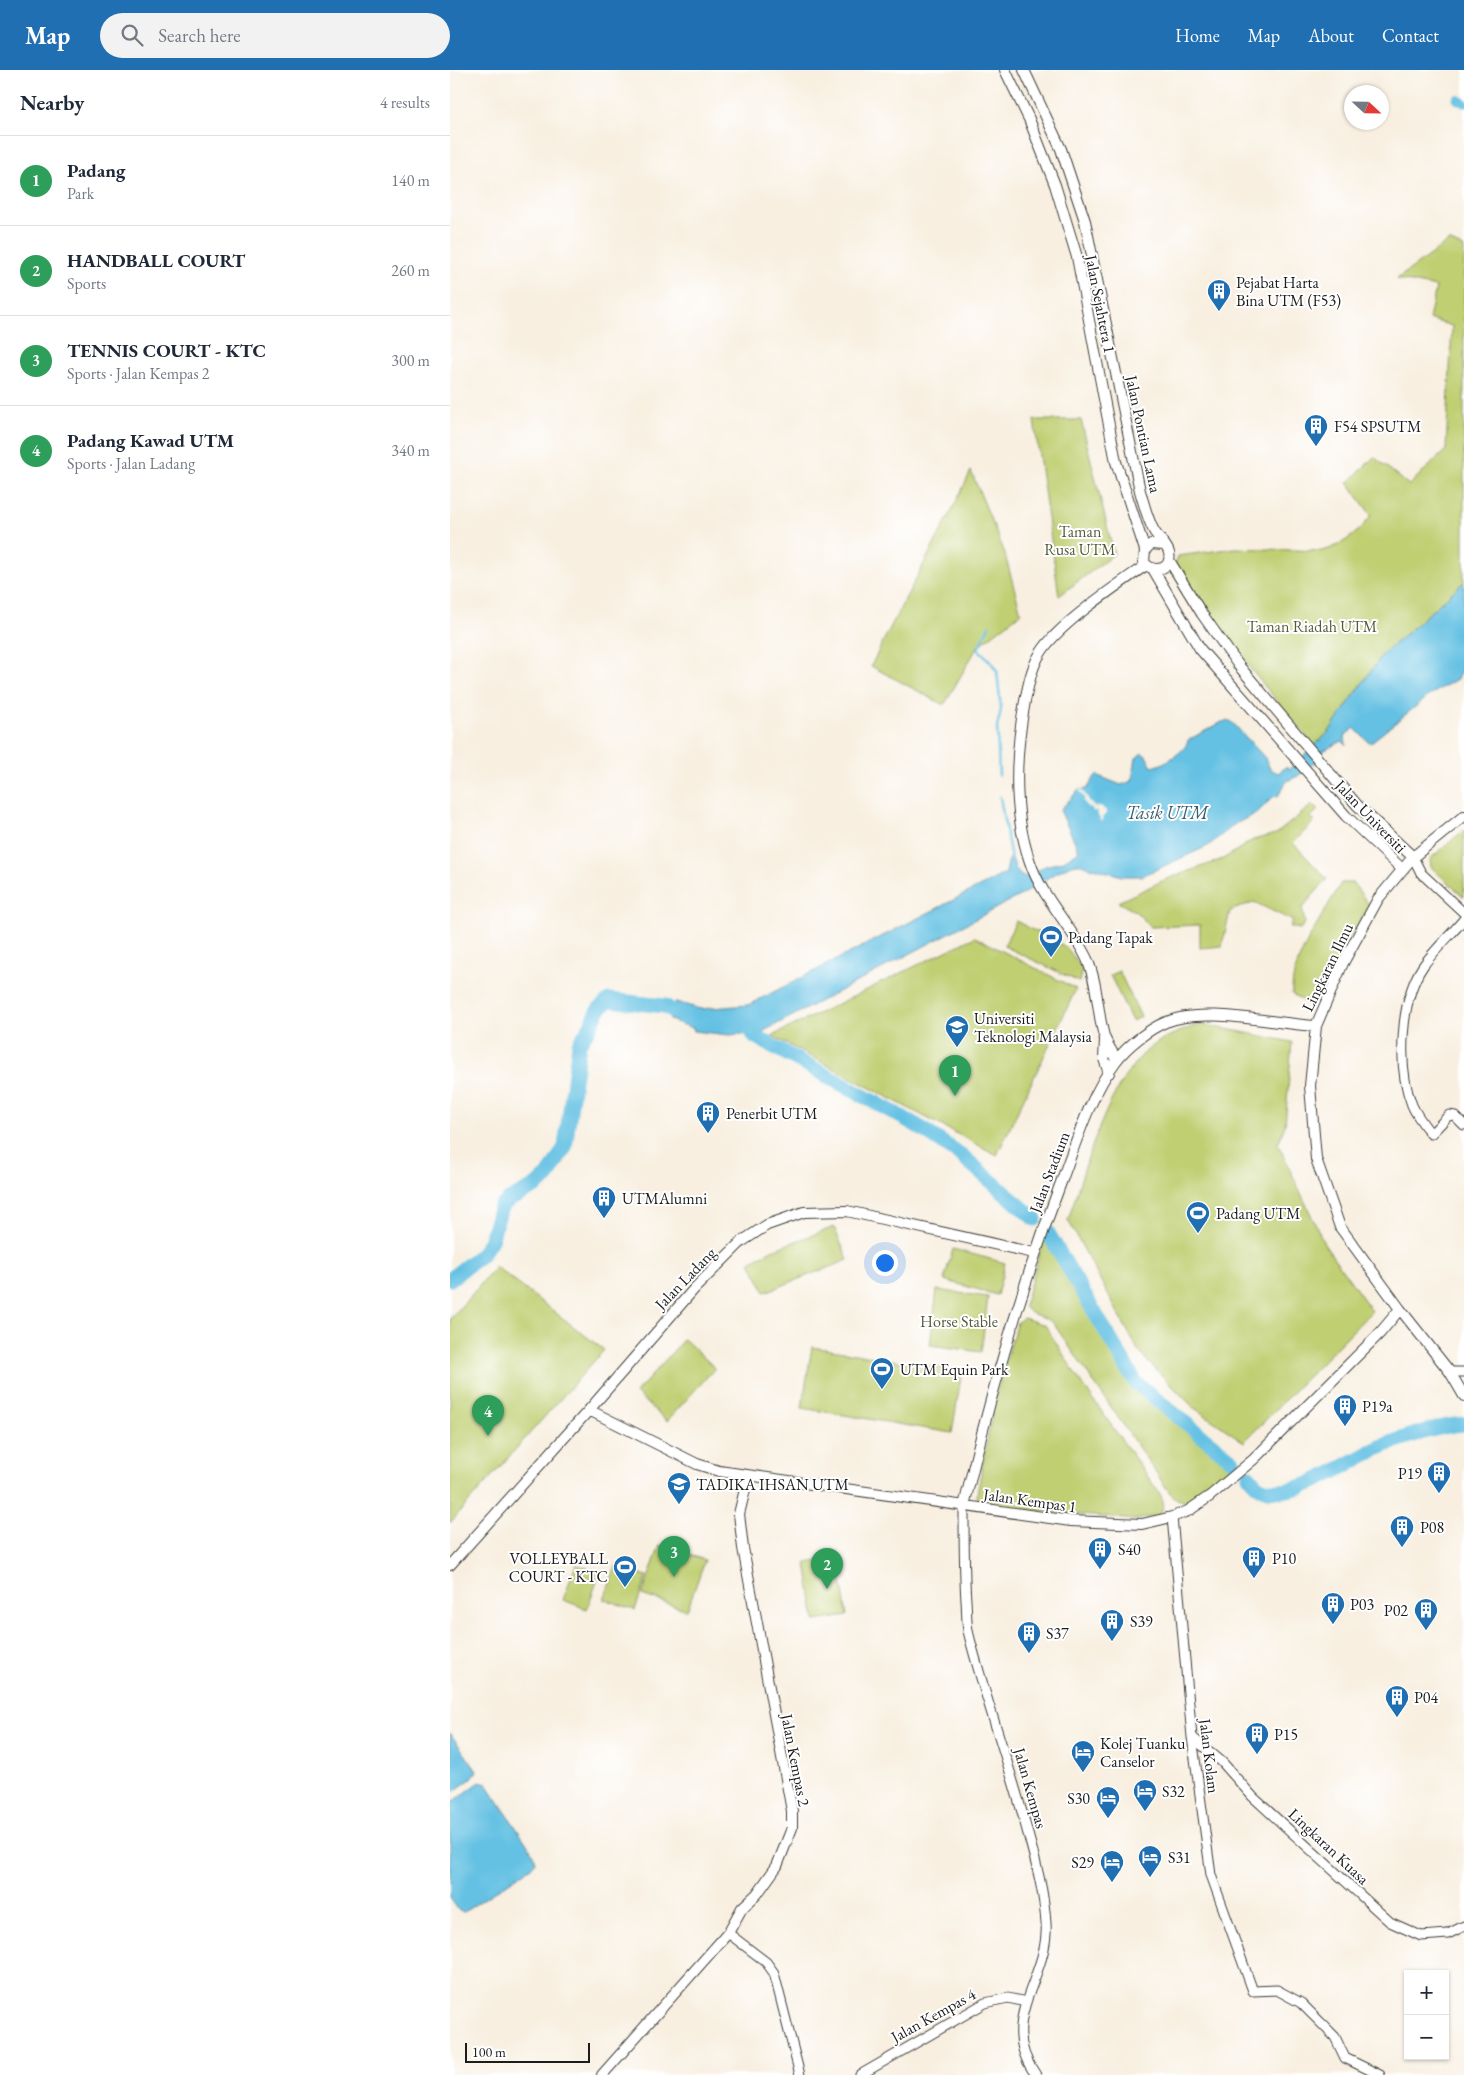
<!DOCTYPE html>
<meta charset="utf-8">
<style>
body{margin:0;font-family:"EB Garamond",serif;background:#f2f2f3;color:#1f2937}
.controls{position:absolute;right:15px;bottom:15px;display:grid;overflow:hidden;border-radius:0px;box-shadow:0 1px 4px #0004}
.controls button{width:45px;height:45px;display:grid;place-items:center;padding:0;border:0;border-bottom:1px solid #e0e1e3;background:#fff;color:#1f2937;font:25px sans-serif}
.compass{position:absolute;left:894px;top:15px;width:45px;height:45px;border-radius:50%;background:#fff;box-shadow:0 1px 4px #0004;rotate:112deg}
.scale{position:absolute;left:15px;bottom:12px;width:125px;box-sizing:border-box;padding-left:5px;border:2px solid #1c1c1c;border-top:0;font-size:14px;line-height:18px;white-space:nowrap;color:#1c1c1c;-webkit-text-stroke:4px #fff;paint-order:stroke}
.you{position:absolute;left:434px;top:1192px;width:18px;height:18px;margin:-12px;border:4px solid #fff;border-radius:50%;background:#1a73e8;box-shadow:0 0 0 8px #1a73e833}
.badge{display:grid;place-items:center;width:32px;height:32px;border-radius:50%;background:#1f6fb2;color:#fff;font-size:16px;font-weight:700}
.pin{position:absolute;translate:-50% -41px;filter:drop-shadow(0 1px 2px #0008)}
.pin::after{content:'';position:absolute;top:26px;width:18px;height:15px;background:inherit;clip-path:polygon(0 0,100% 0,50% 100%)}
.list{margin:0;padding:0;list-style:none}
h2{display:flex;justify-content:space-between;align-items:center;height:65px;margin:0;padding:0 20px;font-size:21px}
h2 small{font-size:16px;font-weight:400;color:#747a83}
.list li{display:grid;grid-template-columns:32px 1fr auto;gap:15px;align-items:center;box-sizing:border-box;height:90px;padding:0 20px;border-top:1px solid #e0e1e3}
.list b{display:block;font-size:19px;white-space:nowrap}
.list p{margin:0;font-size:16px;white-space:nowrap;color:#747a83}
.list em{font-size:16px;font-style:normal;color:#747a83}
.icon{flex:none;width:28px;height:28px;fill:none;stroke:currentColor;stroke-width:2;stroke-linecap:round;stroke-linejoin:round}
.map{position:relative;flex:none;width:1014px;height:2005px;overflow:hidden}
header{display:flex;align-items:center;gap:30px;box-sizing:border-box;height:70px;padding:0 25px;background:#1f6fb2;color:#fff}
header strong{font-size:24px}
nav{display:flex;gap:28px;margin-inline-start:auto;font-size:18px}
.search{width:350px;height:45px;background:#f2f2f3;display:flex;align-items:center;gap:12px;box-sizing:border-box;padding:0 18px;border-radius:28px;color:#747a83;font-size:19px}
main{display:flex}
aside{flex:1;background:#fff}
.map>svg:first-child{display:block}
.green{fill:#bfcf71;stroke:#6e7646}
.water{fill:#65c1e3;stroke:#406e80}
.pier{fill:#f8efe0}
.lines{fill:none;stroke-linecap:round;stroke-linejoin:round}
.stream{stroke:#65c1e3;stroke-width:2.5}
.canal{stroke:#65c1e3;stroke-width:9}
.river{stroke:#65c1e3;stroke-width:15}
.minor-casing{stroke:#3d3c39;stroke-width:11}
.tertiary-casing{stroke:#3d3c39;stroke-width:12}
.minor{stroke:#fff;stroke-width:9}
.tertiary{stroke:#fff;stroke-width:10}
.labels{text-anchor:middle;stroke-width:4;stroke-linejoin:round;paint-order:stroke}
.poi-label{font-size:16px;fill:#1c1c1c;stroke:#fff;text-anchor:start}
.street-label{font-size:16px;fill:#1c1c1c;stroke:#fff}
.park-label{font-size:16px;fill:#555b3a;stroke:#fff}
.water-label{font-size:18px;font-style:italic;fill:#395e6c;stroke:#fff}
</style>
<header>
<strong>Map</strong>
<div class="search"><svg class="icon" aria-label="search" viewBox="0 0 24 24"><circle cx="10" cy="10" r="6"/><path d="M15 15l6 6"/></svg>Search here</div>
<nav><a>Home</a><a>Map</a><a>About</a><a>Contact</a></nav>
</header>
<main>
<aside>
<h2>Nearby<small>4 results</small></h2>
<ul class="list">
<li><span class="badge" style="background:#2e9e5b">1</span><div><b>Padang</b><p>Park</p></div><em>140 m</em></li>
<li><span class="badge" style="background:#2e9e5b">2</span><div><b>HANDBALL COURT</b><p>Sports</p></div><em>260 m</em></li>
<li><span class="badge" style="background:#2e9e5b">3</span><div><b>TENNIS COURT - KTC</b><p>Sports · Jalan Kempas 2</p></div><em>300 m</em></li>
<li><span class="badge" style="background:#2e9e5b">4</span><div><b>Padang Kawad UTM</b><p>Sports · Jalan Ladang</p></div><em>340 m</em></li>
</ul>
</aside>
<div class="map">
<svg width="1014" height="2005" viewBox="0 0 1014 2005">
<rect width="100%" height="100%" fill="#fff"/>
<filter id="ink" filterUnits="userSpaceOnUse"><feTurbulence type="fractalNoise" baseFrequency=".02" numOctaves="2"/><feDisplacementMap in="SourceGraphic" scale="10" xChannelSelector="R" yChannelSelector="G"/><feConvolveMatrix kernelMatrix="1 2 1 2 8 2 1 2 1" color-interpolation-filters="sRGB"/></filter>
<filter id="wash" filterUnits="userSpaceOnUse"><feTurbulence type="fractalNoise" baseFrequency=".0096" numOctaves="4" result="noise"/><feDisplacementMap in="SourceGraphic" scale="20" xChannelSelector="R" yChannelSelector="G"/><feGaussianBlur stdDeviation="1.12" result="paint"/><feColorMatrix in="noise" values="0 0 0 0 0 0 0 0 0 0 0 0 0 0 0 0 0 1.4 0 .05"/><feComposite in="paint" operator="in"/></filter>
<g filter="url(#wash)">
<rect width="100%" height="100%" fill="#f8efe0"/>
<path class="green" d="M999,171L1014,178V512L932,585L878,663L864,676L803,602L725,495L728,486L785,478L872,481C890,477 912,461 921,445L898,413L924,387L959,415L996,380L1002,256L979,249L986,217L947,209Z
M584,350H631L664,484L609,526Z
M521,401L554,481L571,543L528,576L494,635L421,596C453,530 490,467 521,401Z
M862,735L868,740L861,747L865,751L843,773L877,809L852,838L855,853L850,859L840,857L843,851L804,832L780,841L772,876L750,878V855L701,857L686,842L668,832L714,810L773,789L803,770L826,764Z
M1014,760V827L981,797L980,789Z
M891,813H903L920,836L889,883V892L876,922L857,933L842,924C839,892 876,841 891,813Z
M566,851L616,877L632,898L629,912L554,876Z
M525,867L626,919L547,1085L322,966L427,915L431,911L433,912Z
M669,901L691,947L682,951L660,905Z
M751,954L842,972L835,1055L828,1074L876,1177L922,1241L794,1372L743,1337L689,1282L618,1150C636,1096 658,1005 708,972C721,964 737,959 751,954Z
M384,1157L398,1190L315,1222L300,1192L322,1180Z
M595,1164L684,1317L780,1393L781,1400L741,1433L727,1429L720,1423L603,1253C594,1245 581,1247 574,1236Z
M503,1179L555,1193L547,1225L494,1210Z
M46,1197L154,1280L0,1453V1249Z
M487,1220L538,1227L531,1282L480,1275Z
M574,1248L595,1255L628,1308L710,1424C715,1433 715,1439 707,1446L685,1450L578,1440L528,1432L527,1424L545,1329L567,1252Z
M234,1269L265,1298L217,1351L186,1323Z
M362,1277L512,1301L502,1363L352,1338Z
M210,1475L255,1490L237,1540L192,1525Z
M388,1488L397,1546L365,1551L356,1493Z
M126,1494L150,1503L137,1539L113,1530Z
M166,1496L197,1506L185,1540L154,1529Z"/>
<path class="water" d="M1014,512V595L1007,609L980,625L920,673L904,658L895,666L896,675L892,671L873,681V685L848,706L837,711L828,726L823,727L807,743L785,754L758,776L692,806H672L644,798L641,799C637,796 633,793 627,794C614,795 583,818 571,825L312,962L279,965L244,961L243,958L220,950L226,932L250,939L298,935L556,803L559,788H562L566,800L571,806L579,807L595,796L614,791L629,781L610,740L629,720L637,719L646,705L671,715L682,711L686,688L692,683L696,686L702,697C713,695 737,681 738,670L772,652L781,651L815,688L820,699L828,703L836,697L839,699L878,663L932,585Z
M0,1663L27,1701L21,1709L0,1724Z
M30,1712L37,1714L83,1783L85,1792L80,1798L14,1842L9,1841L0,1828V1734Z"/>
<path class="pier" d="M631,719L639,730L638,733L640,732L644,737L651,736L657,742L652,748L653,750L651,752L646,740L644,742L640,736L638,738L633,730L635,729L629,720Z"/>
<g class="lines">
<path class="stream" d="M539,556L528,579L541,592L547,601L551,640L547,657L549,705
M550,727L561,789"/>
<path class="canal" d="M1007,29L1014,33"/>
<path class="river" d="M289,952H293L306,967L466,1055L511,1085L585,1149
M598,1163L686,1313L783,1391
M0,1209L32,1184L41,1170L51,1137L59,1130L84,1117L98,1106L115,1077L129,974L140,957L149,939L159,930L215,936L231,946L241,949
M799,1406C802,1410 806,1415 810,1417C845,1434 901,1389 933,1376C958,1366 988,1356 1014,1354"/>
</g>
</g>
<g filter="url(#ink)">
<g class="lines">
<g class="minor-casing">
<path id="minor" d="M963,787L971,803L1014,843
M1014,849C1001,865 985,879 973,896C950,930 947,997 962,1035C966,1045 974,1055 981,1064L999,1045L1005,1046L1014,1055
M1000,1302H1014
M514,1436C514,1468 514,1499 516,1531C517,1542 516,1554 519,1565C535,1628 558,1690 575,1753C584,1786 594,1819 596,1853C600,1908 545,1950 586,2005
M722,1447L742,1667L761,1805L803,1921L827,1920L851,1933L885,1967L895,1988L930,2005
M742,1667L772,1692L803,1727L940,1852L971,1866L998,1864L1014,1856
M278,1863L316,1892L324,1903L350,2005
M410,2005L535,1933L558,1928L576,1932"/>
</g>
<g class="tertiary-casing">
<path id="tertiary" d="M555,0L579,49L605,115L627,187L666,392L695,480
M574,0L611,79L635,151L690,421C694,434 697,448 704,461C708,468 718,476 719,483C723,500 702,504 694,492L695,480L701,474L714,475
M719,490L752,544L789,596L907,735L963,787
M703,499L750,579L896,746L950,797L954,798
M1014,746L963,787L928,829L893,893L866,956L860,1016L866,1089L890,1157L950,1239L1000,1302L1014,1326
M655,970L654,989L659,1003
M666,990C663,982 657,975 654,966C647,941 648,914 637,889C621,855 592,828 580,792C562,740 565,684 575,631C579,612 582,594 594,578C615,550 666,516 696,495
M139,1340L247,1394L269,1401L621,1451L692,1454L722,1447L738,1441L760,1426L804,1389L930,1263L950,1239
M514,1436C540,1324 572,1215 613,1107C627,1069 641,1024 666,991C677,976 699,959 716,952C754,936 823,954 866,956
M0,1495L139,1340L244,1219L291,1172L317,1155L354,1142L397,1141L584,1183
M152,2005L278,1863L292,1838L307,1824L327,1796L342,1758V1741L293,1478L289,1444L298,1407"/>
</g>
<use href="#minor" class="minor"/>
<use href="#tertiary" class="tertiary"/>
</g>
</g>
<defs>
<g id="building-pin" transform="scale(1.25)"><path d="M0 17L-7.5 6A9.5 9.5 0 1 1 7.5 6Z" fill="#1f6fb2" stroke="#fff"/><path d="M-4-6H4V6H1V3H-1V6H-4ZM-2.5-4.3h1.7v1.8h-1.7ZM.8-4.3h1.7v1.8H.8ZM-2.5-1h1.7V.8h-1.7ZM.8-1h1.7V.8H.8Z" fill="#fff"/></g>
<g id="stadium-pin" transform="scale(1.25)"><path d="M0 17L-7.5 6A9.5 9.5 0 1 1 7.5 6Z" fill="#1f6fb2" stroke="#fff"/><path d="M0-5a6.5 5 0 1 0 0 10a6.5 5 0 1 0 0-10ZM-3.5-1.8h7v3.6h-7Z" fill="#fff"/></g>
<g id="university-pin" transform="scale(1.25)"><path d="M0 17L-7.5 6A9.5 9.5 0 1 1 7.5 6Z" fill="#1f6fb2" stroke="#fff"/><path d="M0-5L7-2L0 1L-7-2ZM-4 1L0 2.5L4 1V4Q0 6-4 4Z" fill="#fff"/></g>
<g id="school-pin" transform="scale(1.25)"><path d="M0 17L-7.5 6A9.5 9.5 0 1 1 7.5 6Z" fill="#1f6fb2" stroke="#fff"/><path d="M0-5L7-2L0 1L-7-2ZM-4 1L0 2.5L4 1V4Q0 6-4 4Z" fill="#fff"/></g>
<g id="hotel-pin" transform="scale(1.25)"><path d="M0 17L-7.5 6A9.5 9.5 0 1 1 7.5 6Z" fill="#1f6fb2" stroke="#fff"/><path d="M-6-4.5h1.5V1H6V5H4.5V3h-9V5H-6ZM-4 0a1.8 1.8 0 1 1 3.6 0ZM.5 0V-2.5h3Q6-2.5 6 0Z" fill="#fff"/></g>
</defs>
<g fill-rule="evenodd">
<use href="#building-pin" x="769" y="221"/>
<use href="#building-pin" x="866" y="356"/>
<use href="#stadium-pin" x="601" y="867"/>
<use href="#university-pin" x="507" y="957"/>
<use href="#building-pin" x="258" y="1043"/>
<use href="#building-pin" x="154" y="1128"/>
<use href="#stadium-pin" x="748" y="1143"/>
<use href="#stadium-pin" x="432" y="1299"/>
<use href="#building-pin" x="895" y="1336"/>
<use href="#building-pin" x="989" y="1403"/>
<use href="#school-pin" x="229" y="1414"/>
<use href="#building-pin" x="952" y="1457"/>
<use href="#building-pin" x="650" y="1479"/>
<use href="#building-pin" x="804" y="1488"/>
<use href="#stadium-pin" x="175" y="1497"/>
<use href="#building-pin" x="883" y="1534"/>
<use href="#building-pin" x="976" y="1540"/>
<use href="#building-pin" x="662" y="1551"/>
<use href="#building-pin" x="579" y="1563"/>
<use href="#building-pin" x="947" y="1627"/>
<use href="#building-pin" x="807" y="1664"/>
<use href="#hotel-pin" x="633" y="1682"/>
<use href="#hotel-pin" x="695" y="1721"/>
<use href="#hotel-pin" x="658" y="1728"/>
<use href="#hotel-pin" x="700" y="1787"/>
<use href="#hotel-pin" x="662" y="1792"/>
</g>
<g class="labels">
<g class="poi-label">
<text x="786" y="218">Pejabat Harta<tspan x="786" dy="18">Bina UTM (F53)</tspan></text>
<text x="884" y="362">F54 SPSUTM</text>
<text x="618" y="873">Padang Tapak</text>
<text x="524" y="954">Universiti<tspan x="524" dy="18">Teknologi Malaysia</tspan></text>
<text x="276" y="1049">Penerbit UTM</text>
<text x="172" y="1134">UTMAlumni</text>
<text x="766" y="1149">Padang UTM</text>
<text x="450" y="1305">UTM Equin Park</text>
<text x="912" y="1342">P19a</text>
<text x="972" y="1409" text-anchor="end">P19</text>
<text x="246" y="1420">TADIKA IHSAN UTM</text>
<text x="970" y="1463">P08</text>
<text x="668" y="1485">S40</text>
<text x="158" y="1494" text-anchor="end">VOLLEYBALL<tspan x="158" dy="18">COURT - KTC</tspan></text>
<text x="822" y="1494">P10</text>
<text x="900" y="1540">P03</text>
<text x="958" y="1546" text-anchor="end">P02</text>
<text x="680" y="1557">S39</text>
<text x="596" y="1569">S37</text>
<text x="964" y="1633">P04</text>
<text x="824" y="1670">P15</text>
<text x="650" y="1679">Kolej Tuanku<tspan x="650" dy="18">Canselor</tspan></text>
<text x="712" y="1727">S32</text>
<text x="640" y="1734" text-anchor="end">S30</text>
<text x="718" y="1793">S31</text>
<text x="644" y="1798" text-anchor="end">S29</text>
</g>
<g class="street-label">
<text transform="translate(651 234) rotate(79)" y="6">Jalan Sejahtera 1</text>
<text transform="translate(694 364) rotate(78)" y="6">Jalan Pontian Lama</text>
<text transform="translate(921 746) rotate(46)" y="6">Jalan Universiti</text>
<text transform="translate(877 897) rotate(-64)" y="6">Lingkaran Ilmu</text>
<text transform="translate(599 1102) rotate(-69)" y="6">Jalan Stadium</text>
<text transform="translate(235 1208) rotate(-46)" y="6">Jalan Ladang</text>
<text transform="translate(580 1430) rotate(8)" y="6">Jalan Kempas 1</text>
<text transform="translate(760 1686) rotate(83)" y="6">Jalan Kolam</text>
<text transform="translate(346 1690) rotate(79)" y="6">Jalan Kempas 2</text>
<text transform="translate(581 1718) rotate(74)" y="6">Jalan Kempas</text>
<text transform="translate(879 1776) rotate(43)" y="6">Lingkaran Kuasa</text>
<text transform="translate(483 1945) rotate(-29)" y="6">Jalan Kempas 4</text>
</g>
<g class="park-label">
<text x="630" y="467">Taman<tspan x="630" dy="18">Rusa UTM</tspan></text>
<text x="862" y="562">Taman Riadah UTM</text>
<text x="509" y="1257">Horse Stable</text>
</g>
<g class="water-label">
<text x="717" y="749">Tasik UTM</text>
</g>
</g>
</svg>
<div class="controls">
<button>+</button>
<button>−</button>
</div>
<svg class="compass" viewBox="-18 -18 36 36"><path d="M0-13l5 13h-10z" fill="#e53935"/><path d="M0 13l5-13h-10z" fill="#747a83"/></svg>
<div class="scale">100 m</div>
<div class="you"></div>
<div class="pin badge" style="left:505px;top:1026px;background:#2e9e5b">1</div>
<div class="pin badge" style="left:377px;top:1519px;background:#2e9e5b">2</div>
<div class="pin badge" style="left:224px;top:1507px;background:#2e9e5b">3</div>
<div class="pin badge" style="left:38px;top:1366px;background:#2e9e5b">4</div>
</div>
</main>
